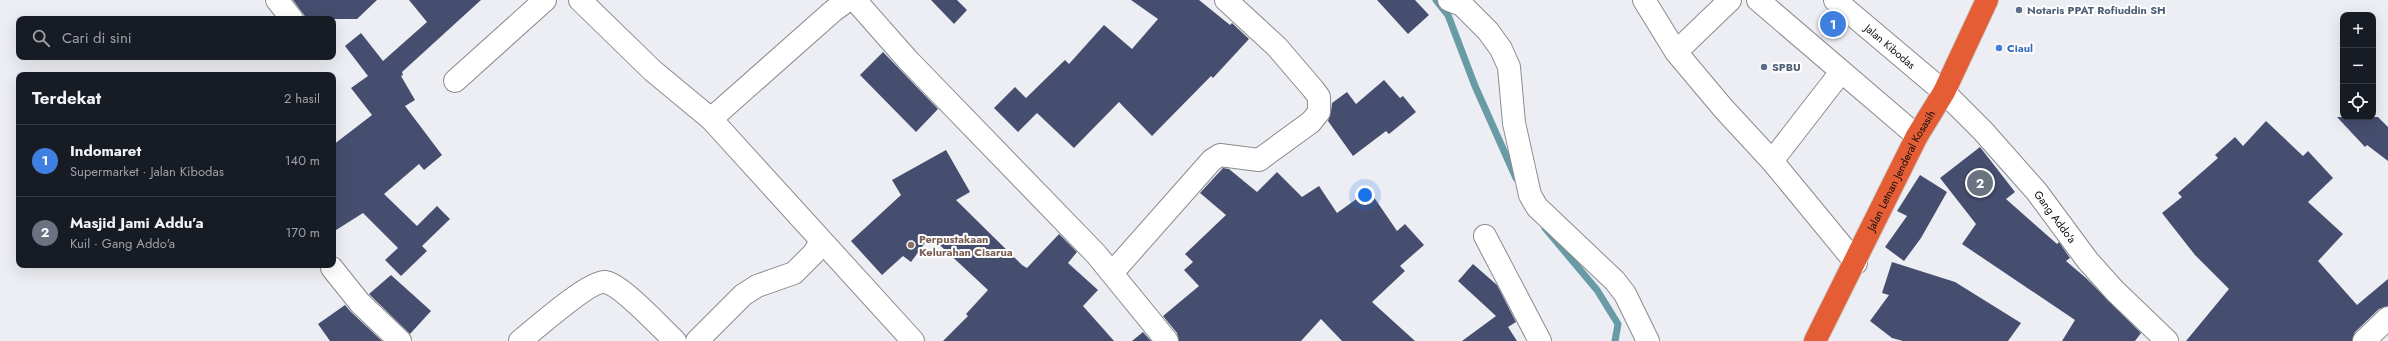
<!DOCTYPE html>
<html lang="id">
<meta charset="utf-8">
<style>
body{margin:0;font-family:Jost,sans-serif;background:#242831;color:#f1f3f6}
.controls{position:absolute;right:12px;top:12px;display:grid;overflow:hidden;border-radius:8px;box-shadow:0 4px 16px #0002}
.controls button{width:36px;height:36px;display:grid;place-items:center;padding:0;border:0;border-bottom:1px solid #363941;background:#171b24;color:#f1f3f6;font:20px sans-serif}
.you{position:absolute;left:1365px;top:195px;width:14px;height:14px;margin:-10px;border:3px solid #fff;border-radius:50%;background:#1a73e8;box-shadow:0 0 0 6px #1a73e833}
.badge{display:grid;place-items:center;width:26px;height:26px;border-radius:50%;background:#1969b7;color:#fff;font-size:13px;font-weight:700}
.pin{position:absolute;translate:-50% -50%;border:2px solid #fff;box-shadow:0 1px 4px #0006}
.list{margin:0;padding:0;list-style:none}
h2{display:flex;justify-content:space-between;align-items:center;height:52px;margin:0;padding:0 16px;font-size:17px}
h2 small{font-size:13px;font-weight:400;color:#9ea1a6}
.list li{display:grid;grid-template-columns:26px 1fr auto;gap:12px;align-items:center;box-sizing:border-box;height:72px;padding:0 16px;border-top:1px solid #363941}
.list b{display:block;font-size:15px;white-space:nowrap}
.list p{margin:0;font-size:13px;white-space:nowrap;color:#9ea1a6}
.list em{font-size:13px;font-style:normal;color:#9ea1a6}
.icon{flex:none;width:22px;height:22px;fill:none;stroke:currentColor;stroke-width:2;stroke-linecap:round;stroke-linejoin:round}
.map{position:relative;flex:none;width:2388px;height:341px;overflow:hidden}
.search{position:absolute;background:#171b24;box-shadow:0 4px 16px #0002;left:16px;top:16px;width:320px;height:44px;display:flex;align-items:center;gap:10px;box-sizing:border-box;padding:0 14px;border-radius:8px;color:#9ea1a6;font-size:15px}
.panel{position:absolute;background:#171b24;box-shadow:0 4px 16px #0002;left:16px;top:72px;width:320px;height:196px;border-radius:8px}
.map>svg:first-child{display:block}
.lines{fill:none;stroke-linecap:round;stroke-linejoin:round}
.stream{stroke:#689ba5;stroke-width:7}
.building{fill:#464e6f}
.minor-casing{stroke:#8a8b8f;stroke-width:24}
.highway-casing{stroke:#cacaca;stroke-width:24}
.minor{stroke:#fff;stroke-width:22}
.highway{stroke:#e45d34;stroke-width:22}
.service-dot{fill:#5c6f8a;stroke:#fff;stroke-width:1.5}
.shop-dot{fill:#3f7fe0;stroke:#fff;stroke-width:1.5}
.education-dot{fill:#8d6e63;stroke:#fff;stroke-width:1.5}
.labels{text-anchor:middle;stroke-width:4;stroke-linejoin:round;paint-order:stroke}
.service-label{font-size:11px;font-weight:bold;fill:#4e5e75;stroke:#fff;text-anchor:start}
.street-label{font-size:11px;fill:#0c0c0e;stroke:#fff}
.shop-label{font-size:11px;font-weight:bold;fill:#366cbe;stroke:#fff;text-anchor:start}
.education-label{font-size:11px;font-weight:bold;fill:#785e54;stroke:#fff;text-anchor:start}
</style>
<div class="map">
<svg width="2388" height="341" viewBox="0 0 2388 341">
<rect width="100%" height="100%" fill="#edeef3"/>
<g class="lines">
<path class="stream" d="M1436,0L1448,15L1475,86L1516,178
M1545,228L1597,290L1618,324L1615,341"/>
</g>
<path class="building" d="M293,0H377L357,19H307Z
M409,0H481L402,72L403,75L401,76L415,100L405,106L442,155L424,170L419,164L384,194L417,226L437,206L450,219L422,246L427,251L401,276L385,260L398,248L363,213L333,232V145L372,115L351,88L368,76L345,46L361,33L383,61L427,22Z
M931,0H957L967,10L954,24Z
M1131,0H1199L1230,25L1232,23L1249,39L1213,78L1211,76L1152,136L1119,102L1074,148L1037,113L1018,132L994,108L1015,87L1026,98L1065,60L1069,64L1104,25L1132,49L1158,19Z
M1377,0H1415L1429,15L1408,34Z
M883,52L938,109L916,132L860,75Z
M1384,80L1400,98L1403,96L1416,112L1389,134L1386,131L1353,156L1328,121L1331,112L1332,103L1347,92L1356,104Z
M2337,117H2378L2388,127V161L2367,145L2365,147Z
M2266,121L2303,156L2308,151L2333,178L2308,202L2343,234L2318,261L2357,305L2388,279V306L2379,309L2355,332L2352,341H2186L2229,289L2195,255L2162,213L2182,197L2178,193L2218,158L2215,155L2235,137L2243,146Z
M1980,147L2015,192L2006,199L2057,244L2059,242L2070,258L2066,261L2086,278L2141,333L2135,341H2062L2075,320L1962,244L1976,224L1940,178Z
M946,150L970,192L956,200L1022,265L1027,268L1059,234L1077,252L1068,263L1098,290L1083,306L1114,341H943L968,316L966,314L988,290L930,236L911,262L903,256L882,275L851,241L901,195L892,180Z
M1223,168L1229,169L1257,192L1277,172L1302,197L1319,186L1337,213L1369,190L1397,231L1405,224L1424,245L1400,266L1405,271L1372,302L1415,341H1342L1321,319L1301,341H1179L1177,333L1163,316L1199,286L1184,270L1193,262L1185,254L1226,215L1200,193Z
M1920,175L1947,192L1921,238L1904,261L1885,247L1907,216L1897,211Z
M1892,262L1955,282L2021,323L2008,341H1903L1892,338L1870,321L1889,295L1882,293Z
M1473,264L1497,285L1516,322L1508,327L1517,341H1462L1496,316L1458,281Z
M391,275L431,311L410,334L369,294Z
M345,305L351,312L382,341H330L318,324Z
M1143,332L1151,341H1132Z"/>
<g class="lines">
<g class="minor-casing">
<g id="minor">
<path d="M277,0L292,19"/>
<path d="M580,0L653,71L711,119L833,11L848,0"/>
<path d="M855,0L907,59L1096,254L1167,341"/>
<path d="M1449,0L1462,5L1488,31L1501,49L1509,67L1514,123L1530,195L1537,207L1615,281L1625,294L1648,341"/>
<path d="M1644,0L1676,52"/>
<path d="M1730,0L1676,52L1723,108L1772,161L1856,263"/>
<path d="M1758,0L1917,136"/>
<path id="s1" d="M1835,0L1944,92L1983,131L2037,192L2088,261L2115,291L2167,341"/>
<path d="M455,81L545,0"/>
<path d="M711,119L913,341"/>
<path d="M1772,161L1841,72"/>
<path d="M1485,236L1540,341"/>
<path d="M332,268L360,303L400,341"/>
<path d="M1112,273L1212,160L1220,155L1259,160L1311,122L1319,112V97L1313,89L1277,47L1226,0"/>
<path d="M520,341C534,330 590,280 605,282C621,284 661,328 675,341"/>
<path d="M697,341L743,295L757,286L794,273L814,253L821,241"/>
<path d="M2364,341L2388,318"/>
</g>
</g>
<g class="highway-casing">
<g id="highway">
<path id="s2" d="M1815,341L1917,136L1944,92L1987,0"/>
</g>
</g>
<use href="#minor" class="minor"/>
<use href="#highway" class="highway"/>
</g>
<g class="service-dot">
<circle cx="2019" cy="10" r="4"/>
<circle cx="1764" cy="67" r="4"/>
</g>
<circle class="shop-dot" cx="1999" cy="48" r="4"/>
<circle class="education-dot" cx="911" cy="245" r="4"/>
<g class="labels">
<g class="service-label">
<text x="2027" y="14">Notaris PPAT Rofiuddin SH</text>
<text x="1772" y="71">SPBU</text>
</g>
<g class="street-label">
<text dy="4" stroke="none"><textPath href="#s1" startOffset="72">Jalan Kibodas</textPath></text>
<text dy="4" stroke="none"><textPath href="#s2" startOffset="191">Jalan Letnan Jenderal Kosasih</textPath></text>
<text dy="4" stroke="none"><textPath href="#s1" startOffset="310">Gang Addo'a</textPath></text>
</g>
<g class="shop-label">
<text x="2007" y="52">Ciaul</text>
</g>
<g class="education-label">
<text x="919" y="243">Perpustakaan<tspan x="919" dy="13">Kelurahan Cisarua</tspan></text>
</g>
</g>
</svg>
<div class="controls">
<button>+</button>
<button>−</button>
<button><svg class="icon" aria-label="locate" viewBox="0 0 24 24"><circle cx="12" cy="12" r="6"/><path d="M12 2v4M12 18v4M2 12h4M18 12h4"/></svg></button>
</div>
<div class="you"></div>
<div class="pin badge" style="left:1833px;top:24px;background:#3f7fe0">1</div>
<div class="pin badge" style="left:1980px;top:183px;background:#6b7280">2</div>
<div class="search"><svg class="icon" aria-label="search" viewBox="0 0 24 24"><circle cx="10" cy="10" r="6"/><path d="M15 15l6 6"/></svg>Cari di sini</div>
<section class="panel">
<h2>Terdekat<small>2 hasil</small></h2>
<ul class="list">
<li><span class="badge" style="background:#3f7fe0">1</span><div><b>Indomaret</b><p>Supermarket · Jalan Kibodas</p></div><em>140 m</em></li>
<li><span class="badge" style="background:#6b7280">2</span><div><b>Masjid Jami Addu’a</b><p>Kuil · Gang Addo'a</p></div><em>170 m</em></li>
</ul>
</section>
</div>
